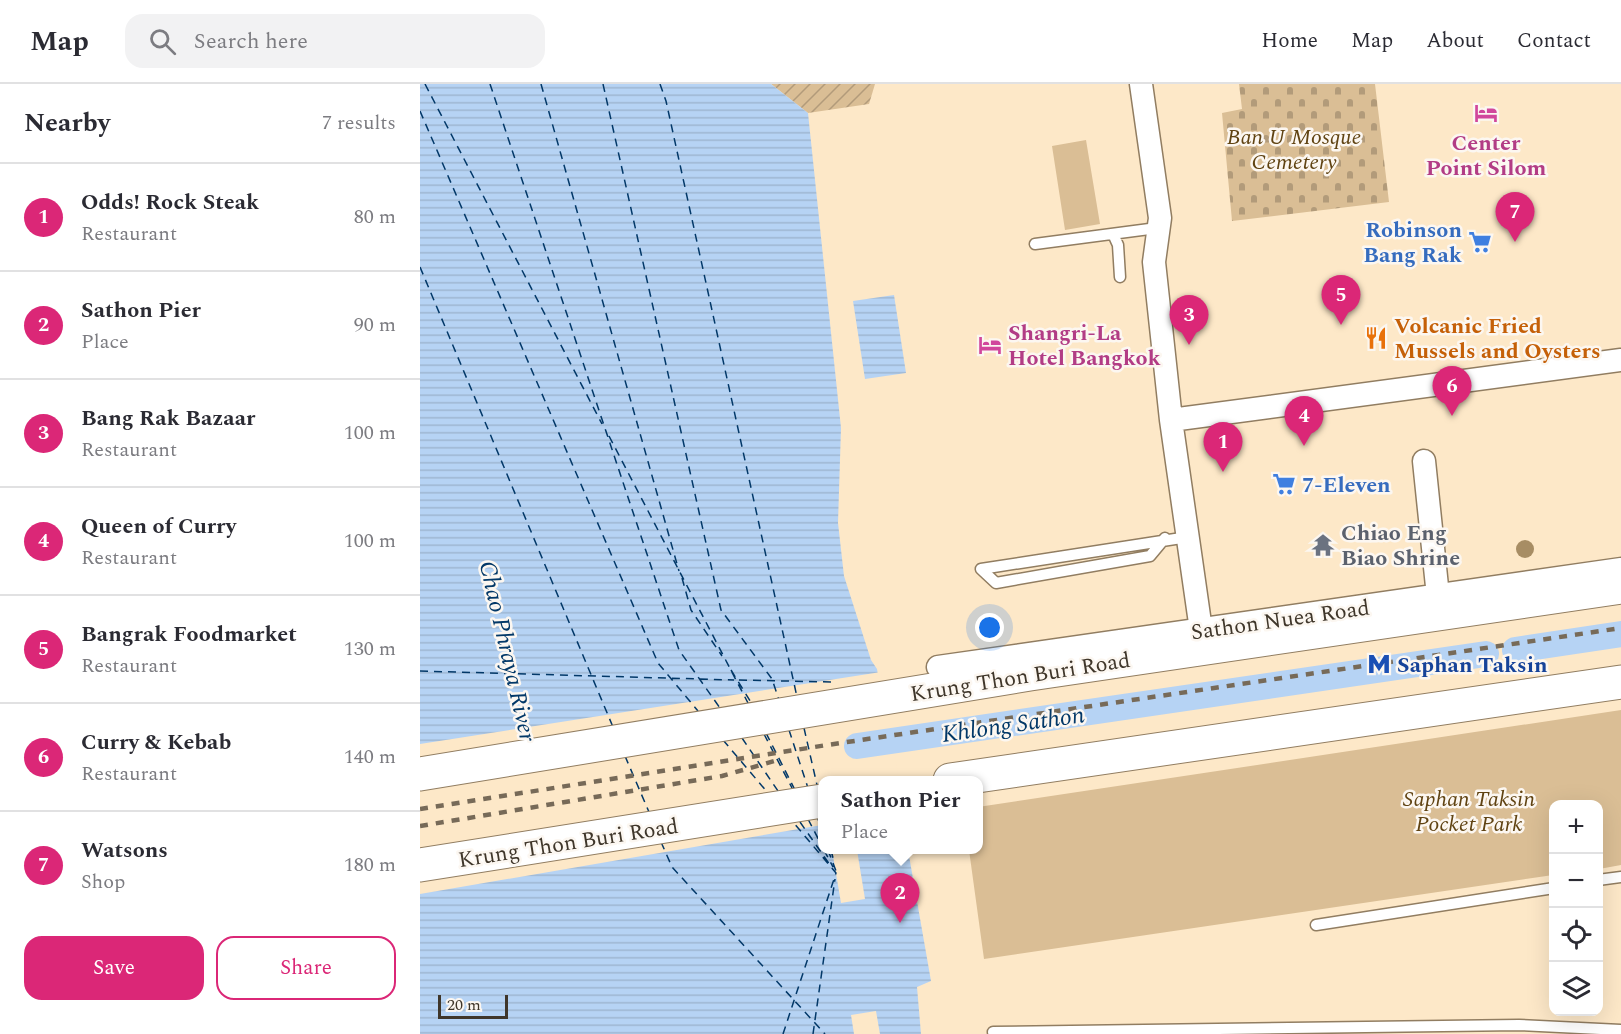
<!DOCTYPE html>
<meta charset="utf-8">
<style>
body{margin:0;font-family:Spectral,serif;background:#f2f2f3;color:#2b2b33}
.controls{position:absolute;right:18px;bottom:18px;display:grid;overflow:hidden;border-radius:12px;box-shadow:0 6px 24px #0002}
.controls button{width:54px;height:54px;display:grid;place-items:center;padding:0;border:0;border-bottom:2px solid #e1e1e2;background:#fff;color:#2b2b33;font:30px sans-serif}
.scale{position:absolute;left:18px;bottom:15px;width:70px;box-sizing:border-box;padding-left:6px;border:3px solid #3f362a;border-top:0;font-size:16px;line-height:21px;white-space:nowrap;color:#3f362a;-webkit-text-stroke:4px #fcf7f1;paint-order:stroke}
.you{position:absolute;left:570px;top:544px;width:21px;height:21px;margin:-15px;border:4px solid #fff;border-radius:50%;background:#1a73e8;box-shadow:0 0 0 9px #1a73e833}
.badge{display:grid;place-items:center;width:39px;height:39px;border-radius:50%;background:#db2777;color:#fff;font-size:20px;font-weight:700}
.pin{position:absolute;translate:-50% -50px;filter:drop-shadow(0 2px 3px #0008)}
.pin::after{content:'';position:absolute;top:32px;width:21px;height:18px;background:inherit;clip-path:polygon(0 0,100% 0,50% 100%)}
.popup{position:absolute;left:398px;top:692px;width:165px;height:78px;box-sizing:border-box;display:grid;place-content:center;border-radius:12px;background:#fff;filter:drop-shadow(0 2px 4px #0005);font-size:20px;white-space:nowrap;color:#7c7c81}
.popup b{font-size:22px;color:#2b2b33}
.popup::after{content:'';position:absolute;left:50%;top:100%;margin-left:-12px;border:12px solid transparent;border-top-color:#fff}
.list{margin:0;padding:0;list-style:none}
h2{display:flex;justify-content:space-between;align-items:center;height:78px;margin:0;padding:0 24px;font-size:26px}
h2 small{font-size:20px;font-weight:400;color:#7c7c81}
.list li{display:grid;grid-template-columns:39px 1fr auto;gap:18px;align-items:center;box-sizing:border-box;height:108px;padding:0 24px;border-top:2px solid #e1e1e2}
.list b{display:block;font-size:22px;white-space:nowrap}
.list p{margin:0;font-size:20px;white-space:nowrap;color:#7c7c81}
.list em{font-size:20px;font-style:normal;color:#7c7c81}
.actions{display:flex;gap:12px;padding:18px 24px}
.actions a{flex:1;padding:14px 0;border:2px solid #db2777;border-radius:18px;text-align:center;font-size:21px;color:#db2777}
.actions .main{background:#db2777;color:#fff}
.icon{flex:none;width:33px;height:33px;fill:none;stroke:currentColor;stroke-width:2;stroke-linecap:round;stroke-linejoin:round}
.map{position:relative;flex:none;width:1201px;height:950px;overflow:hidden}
header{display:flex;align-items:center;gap:36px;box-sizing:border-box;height:84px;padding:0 30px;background:#fff;border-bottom:2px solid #e1e1e2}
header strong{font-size:28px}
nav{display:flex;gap:33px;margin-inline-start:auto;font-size:21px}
.search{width:420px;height:54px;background:#f2f2f3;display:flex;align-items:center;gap:15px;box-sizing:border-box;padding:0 21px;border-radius:18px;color:#7c7c81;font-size:22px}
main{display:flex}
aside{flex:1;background:#fff}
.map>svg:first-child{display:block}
.green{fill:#dabe95}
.cemetery{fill:url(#cemetery-stones)}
.garden{fill:url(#garden-furrows)}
.water{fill:url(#water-rules)}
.pier{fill:#fde8c8}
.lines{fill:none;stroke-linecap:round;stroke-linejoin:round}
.canal{stroke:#b6d3f4;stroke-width:26}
.ferry{stroke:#023868;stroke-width:1.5;stroke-dasharray:8 6;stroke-linecap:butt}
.lane-casing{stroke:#917d61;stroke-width:13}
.street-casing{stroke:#917d61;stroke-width:25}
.primary-casing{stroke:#917d61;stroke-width:35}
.lane{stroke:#fff;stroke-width:10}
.street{stroke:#fff;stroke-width:22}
.primary{stroke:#fff;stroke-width:33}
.rail{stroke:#776a58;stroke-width:4.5;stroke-dasharray:8 8;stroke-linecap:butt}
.tree{fill:#a78d64}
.labels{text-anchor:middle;stroke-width:5;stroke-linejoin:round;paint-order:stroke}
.park-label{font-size:22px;font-style:italic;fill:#604312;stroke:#fcf7f1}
.hotel-label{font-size:22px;font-weight:bold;fill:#b23c85;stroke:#fcf7f1}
.shop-label{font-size:22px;font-weight:bold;fill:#366cbe;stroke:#fcf7f1;text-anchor:end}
.food-label{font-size:22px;font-weight:bold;fill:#c56008;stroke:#fcf7f1;text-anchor:start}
.worship-label{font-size:22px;font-weight:bold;fill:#5b616d;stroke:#fcf7f1;text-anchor:start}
.street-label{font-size:22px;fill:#3f362a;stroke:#fcf7f1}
.transit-label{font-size:22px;font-weight:bold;fill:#164399;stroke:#fcf7f1;text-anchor:start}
.water-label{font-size:24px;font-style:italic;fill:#023868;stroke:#fcf7f1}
</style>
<header>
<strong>Map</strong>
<div class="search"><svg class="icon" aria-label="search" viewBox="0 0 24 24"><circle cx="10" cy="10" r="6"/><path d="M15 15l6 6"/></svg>Search here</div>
<nav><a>Home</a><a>Map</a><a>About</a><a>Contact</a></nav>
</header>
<main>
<aside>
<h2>Nearby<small>7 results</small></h2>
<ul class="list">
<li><span class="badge">1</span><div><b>Odds! Rock Steak</b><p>Restaurant</p></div><em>80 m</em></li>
<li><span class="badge">2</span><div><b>Sathon Pier</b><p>Place</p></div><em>90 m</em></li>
<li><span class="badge">3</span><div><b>Bang Rak Bazaar</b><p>Restaurant</p></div><em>100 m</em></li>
<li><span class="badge">4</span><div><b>Queen of Curry</b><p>Restaurant</p></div><em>100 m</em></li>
<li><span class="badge">5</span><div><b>Bangrak Foodmarket</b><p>Restaurant</p></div><em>130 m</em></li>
<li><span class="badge">6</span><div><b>Curry &amp; Kebab</b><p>Restaurant</p></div><em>140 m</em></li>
<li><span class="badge">7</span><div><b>Watsons</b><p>Shop</p></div><em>180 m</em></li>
</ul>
<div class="actions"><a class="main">Save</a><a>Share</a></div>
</aside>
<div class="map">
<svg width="1201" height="950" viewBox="0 0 1201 950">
<defs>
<pattern id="cemetery-stones" width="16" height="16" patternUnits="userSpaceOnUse" patternTransform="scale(1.5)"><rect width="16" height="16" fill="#dabe95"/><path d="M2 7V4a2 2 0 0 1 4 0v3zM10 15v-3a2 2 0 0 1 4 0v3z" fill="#b29b7a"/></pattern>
<pattern id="garden-furrows" width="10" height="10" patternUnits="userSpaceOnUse" patternTransform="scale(1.5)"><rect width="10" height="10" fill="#dabe95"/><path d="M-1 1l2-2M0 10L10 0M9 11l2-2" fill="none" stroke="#b29b7a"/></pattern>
<pattern id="water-rules" width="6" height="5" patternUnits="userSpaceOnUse" patternTransform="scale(1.5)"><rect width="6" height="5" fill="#b6d3f4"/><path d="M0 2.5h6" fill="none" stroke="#9eb6d1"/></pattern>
</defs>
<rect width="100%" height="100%" fill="#fde8c8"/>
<path class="green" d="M666,56L680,140L645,146L632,62Z
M1201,626V781L1179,785L1178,720H1134L1133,791L564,875L549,766H558V723Z"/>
<path class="cemetery" d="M819,0H955L969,118L812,137L802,29L822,25Z"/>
<path class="garden" d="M351,0H455L449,20L388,29Z"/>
<path class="water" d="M0,0H351L388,29L421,344L418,439L424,492L451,576L457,585L476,696H402V766H488L511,897L497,903L501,950H0Z
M474,211L486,289L445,295L433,217Z"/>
<path class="pier" d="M461,588L479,696H402V741L0,810V660Z
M412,766H437L445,815L421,819Z
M456,927L460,950H434L431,931Z"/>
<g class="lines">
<path class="canal" d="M1095,566L1201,550
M437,662L1066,570"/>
<path class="ferry" d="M5,0L182,340
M70,0L259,566L300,624
M121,0L259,487
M183,0L301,526L352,595L359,616
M240,0L246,17L377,613
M0,27L238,579L278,627
M0,183L193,643
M189,352L328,619
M262,494L271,526L302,572
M311,586L332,620
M0,587L314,596
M319,596L412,598
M384,644L397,701
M369,646L388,704
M346,649L375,706
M344,650L372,704
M322,654L358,707
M303,656L348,709
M205,672L229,728
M388,735L402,762
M398,735L402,746
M380,738L410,781
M241,758L252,783L405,950
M404,766L413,783
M408,766L416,787
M411,766L414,778
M363,950L416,789L373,738
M393,950L415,795"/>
<g class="lane-casing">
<path id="lane" d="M693,150L698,161L700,193
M615,160L737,144
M561,485L768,453
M561,485L576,499L730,472L745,454
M1178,796L1201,793
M896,841L1134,804
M573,948L1099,941L1201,946"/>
</g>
<g class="street-casing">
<path id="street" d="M721,0L740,134L734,178L751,336L781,546
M751,336L1201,276
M1004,377L1018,512
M518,583L1201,485"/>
</g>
<g class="primary-casing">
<path id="primary" d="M0,690L610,590L1201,503
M530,696L1201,598
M0,781L402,717"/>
</g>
<use href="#lane" class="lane"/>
<use href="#street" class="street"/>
<use href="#primary" class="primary"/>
<path class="rail" d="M0,725L407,661L1201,544
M0,742L302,692L358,676"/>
</g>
<circle class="tree" cx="1105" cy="465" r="9"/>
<defs>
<g id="hotel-bare" transform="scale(1.8)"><path d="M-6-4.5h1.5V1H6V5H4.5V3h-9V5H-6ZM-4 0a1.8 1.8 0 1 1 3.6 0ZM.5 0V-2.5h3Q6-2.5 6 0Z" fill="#d1479c" stroke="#fcf7f1" stroke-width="2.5" paint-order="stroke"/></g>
<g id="supermarket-bare" transform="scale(1.8)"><path d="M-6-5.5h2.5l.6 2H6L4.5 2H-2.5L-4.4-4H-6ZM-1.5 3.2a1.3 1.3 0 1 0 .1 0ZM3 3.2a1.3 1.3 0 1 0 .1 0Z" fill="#3f7fe0" stroke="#fcf7f1" stroke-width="2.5" paint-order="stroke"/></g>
<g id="restaurant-bare" transform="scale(1.8)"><path d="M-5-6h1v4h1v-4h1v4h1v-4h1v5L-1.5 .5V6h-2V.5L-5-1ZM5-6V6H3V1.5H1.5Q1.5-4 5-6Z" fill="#e8710a" stroke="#fcf7f1" stroke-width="2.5" paint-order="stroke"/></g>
<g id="temple-bare" transform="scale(1.8)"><path d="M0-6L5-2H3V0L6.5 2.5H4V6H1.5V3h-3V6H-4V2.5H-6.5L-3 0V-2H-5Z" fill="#6b7280" stroke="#fcf7f1" stroke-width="2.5" paint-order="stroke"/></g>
<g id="metro-bare" transform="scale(1.8)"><path d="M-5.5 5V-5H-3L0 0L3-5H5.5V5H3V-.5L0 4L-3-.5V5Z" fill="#1a4fb4" stroke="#fcf7f1" stroke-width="2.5" paint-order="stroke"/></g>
</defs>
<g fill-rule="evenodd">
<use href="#hotel-bare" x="1066" y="29"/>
<use href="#supermarket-bare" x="1060" y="158"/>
<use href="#restaurant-bare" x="956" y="254"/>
<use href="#hotel-bare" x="570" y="261"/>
<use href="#supermarket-bare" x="864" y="400"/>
<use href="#temple-bare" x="903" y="461"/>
<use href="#metro-bare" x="959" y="580"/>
</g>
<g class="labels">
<g class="park-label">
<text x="874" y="60">Ban U Mosque<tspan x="874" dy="25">Cemetery</tspan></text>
<text x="1049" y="722">Saphan Taksin<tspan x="1049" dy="25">Pocket Park</tspan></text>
</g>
<g class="hotel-label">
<text x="1066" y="66">Center<tspan x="1066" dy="25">Point Silom</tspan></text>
<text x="588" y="256" text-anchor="start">Shangri-La<tspan x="588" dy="25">Hotel Bangkok</tspan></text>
</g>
<g class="shop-label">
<text x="1042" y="153">Robinson<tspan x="1042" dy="25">Bang Rak</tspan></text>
<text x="882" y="408" text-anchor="start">7-Eleven</text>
</g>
<g class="food-label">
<text x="974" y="249">Volcanic Fried<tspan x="974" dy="25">Mussels and Oysters</tspan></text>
</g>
<g class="worship-label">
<text x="921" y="456">Chiao Eng<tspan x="921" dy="25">Biao Shrine</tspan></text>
</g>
<g class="street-label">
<text transform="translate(860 535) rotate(-8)" y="8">Sathon Nuea Road</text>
<text transform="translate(600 592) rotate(-9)" y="8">Krung Thon Buri Road</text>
<text transform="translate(148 758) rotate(-9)" y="8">Krung Thon Buri Road</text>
</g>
<g class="transit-label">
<text x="977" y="588">Saphan Taksin</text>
</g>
<g class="water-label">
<text transform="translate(88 567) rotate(77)" y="8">Chao Phraya River</text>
<text transform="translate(593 640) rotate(-8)" y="8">Khlong Sathon</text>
</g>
</g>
</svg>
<div class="controls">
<button>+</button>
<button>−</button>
<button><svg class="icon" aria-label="locate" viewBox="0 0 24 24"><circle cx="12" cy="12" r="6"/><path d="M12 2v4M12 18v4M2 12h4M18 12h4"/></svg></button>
<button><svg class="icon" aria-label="layers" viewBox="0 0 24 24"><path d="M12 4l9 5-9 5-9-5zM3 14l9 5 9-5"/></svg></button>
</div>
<div class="scale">20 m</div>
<div class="you"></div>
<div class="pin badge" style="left:803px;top:388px">1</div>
<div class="pin badge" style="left:480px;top:839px">2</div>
<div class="popup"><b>Sathon Pier</b>Place</div>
<div class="pin badge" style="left:769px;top:261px">3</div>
<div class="pin badge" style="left:884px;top:362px">4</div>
<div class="pin badge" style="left:921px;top:241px">5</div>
<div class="pin badge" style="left:1032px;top:332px">6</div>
<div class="pin badge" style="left:1095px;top:158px">7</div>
</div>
</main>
